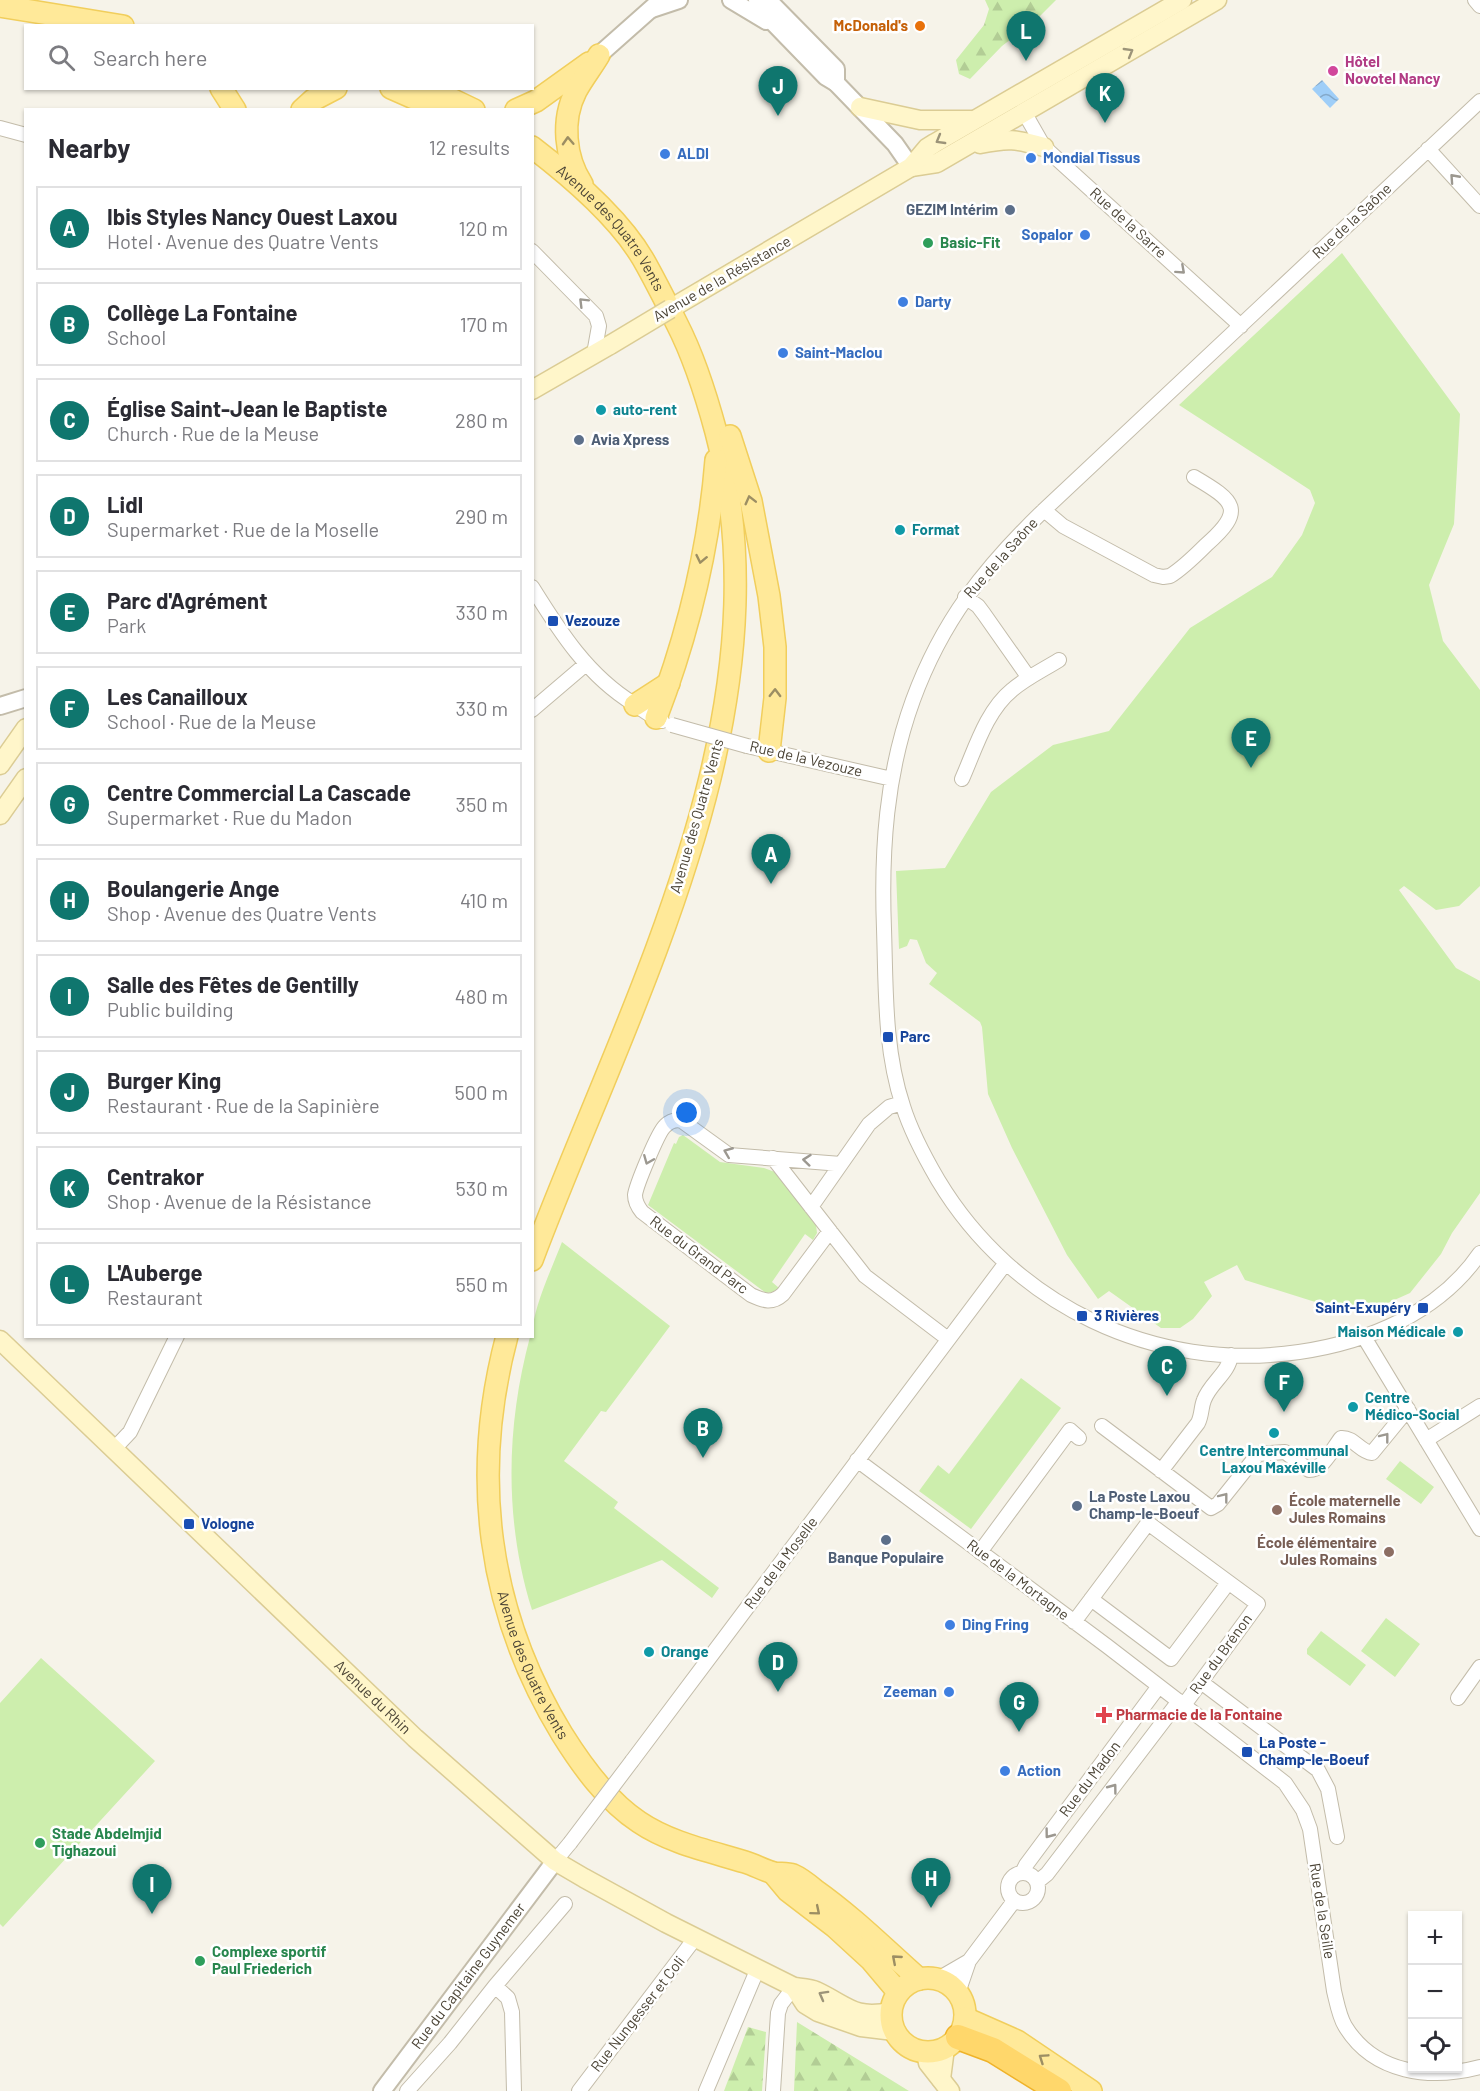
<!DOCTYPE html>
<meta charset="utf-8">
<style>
body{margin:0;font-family:Barlow,sans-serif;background:#f7f7f7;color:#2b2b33}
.controls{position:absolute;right:18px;bottom:18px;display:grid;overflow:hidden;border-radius:0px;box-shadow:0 2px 4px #0004}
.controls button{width:54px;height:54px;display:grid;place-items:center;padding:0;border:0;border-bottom:2px solid #e1e1e2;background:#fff;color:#2b2b33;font:30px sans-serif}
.you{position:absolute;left:687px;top:1113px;width:21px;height:21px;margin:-15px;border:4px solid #fff;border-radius:50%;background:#1a73e8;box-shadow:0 0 0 9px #1a73e833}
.badge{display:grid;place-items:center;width:39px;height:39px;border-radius:50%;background:#0f766e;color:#fff;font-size:20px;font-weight:700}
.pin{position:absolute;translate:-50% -50px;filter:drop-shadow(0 2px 3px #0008)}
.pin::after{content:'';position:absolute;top:32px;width:21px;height:18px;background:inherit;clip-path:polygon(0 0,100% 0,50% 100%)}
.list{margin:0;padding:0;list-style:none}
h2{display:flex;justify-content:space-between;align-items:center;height:78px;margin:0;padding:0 24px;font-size:26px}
h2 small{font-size:20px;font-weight:400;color:#7c7c81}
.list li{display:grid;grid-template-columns:39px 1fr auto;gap:18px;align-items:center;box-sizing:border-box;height:84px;margin:0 12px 12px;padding:0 12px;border:2px solid #e1e1e2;border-radius:0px}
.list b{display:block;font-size:22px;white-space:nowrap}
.list p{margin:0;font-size:20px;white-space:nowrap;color:#7c7c81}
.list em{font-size:20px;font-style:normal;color:#7c7c81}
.icon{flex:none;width:33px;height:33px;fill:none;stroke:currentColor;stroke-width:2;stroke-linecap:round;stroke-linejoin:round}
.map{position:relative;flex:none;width:1480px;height:2091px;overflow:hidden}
.search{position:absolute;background:#fff;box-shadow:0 2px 4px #0004;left:24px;top:24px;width:510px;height:66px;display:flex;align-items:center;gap:15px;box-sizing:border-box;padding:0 21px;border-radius:0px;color:#7c7c81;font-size:22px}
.panel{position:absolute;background:#fff;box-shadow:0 2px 4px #0004;left:24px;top:108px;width:510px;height:1230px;border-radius:0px}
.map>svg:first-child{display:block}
.green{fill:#cdeead}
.forest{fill:url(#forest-firs)}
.water{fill:url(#water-waves)}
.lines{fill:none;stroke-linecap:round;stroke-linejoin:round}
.minor-casing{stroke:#c3bcaa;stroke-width:16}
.tertiary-casing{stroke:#c3bcaa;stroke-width:20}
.secondary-casing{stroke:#dbcc94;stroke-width:21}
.primary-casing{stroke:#f1ce5c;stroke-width:24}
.motorway-casing{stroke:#efb32a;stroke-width:27}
.minor{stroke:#fff;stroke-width:14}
.tertiary{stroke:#fff;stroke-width:16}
.secondary{stroke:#fff6ca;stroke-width:18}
.primary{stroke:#ffe999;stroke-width:21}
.motorway{stroke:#ffd76b;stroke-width:24}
.minor-bridge-casing{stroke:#c3bcaa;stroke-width:16;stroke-linecap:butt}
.secondary-bridge-casing{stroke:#dbcc94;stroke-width:21;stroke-linecap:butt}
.minor-bridge{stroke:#fff;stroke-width:14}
.secondary-bridge{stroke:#fff6ca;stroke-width:18}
.oneway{stroke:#9c9479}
.oneway2{stroke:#9c8e63}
.oneway3{stroke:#9c9890}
.food-dot{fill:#e8710a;stroke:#fff;stroke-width:2}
.hotel-dot{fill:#d1479c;stroke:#fff;stroke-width:2}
.shop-dot{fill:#3f7fe0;stroke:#fff;stroke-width:2}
.service-dot{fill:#5c6f8a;stroke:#fff;stroke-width:2}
.leisure-dot{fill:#2e9e5b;stroke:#fff;stroke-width:2}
.culture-dot{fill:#0f9aa8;stroke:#fff;stroke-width:2}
.transit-dot{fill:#1a4fb4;stroke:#fff;stroke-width:2}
.education-dot{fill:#8d6e63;stroke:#fff;stroke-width:2}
.health-dot{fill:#e0444e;stroke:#fff;stroke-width:2}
.labels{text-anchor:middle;stroke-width:5;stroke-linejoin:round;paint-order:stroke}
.food-label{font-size:15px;font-weight:bold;fill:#c56008;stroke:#fff;text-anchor:end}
.hotel-label{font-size:15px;font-weight:bold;fill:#b23c85;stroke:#fff;text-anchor:start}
.shop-label{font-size:15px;font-weight:bold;fill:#366cbe;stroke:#fff;text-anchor:start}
.service-label{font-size:15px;font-weight:bold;fill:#4e5e75;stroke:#fff;text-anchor:start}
.street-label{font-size:15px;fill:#4b4436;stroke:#fff}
.leisure-label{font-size:15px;font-weight:bold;fill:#27864d;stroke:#fff;text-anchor:start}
.culture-label{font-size:15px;font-weight:bold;fill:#0d838f;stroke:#fff;text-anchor:start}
.transit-label{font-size:15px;font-weight:bold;fill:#164399;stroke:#fff;text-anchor:start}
.education-label{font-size:15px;font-weight:bold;fill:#785e54;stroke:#fff;text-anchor:start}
.health-label{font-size:15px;font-weight:bold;fill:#be3a42;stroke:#fff;text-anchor:start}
</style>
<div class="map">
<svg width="1480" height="2091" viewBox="0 0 1480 2091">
<defs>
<pattern id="forest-firs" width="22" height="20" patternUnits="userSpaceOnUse" patternTransform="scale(1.5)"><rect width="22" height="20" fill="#cdeead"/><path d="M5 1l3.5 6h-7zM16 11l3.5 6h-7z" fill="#b2cd95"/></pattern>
<pattern id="water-waves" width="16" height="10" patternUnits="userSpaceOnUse" patternTransform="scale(1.5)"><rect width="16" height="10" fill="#9fcef8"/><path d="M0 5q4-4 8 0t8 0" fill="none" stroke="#84a9ca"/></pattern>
</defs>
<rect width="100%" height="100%" fill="#f6f3e9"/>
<path class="green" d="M1342,253L1460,414L1454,524L1429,585L1443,641L1480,690V886L1459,906L1436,910L1404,886L1399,890L1456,968L1480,981V1193L1452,1233L1441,1254L1410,1293L1381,1306H1328L1245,1280L1237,1265L1204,1282L1212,1296L1193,1319L1180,1328H1161L1109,1291L1098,1299L1067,1255L1012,1148L988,1094L982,1027L980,1022L929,984L937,973L926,963L917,940L910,939L907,946L899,949L896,871L945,868L991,792L1053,745L1109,731L1190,628L1272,577L1302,535L1315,503L1310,490L1179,405Z
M683,1135L720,1162L764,1168L775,1172L816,1225L817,1233L813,1240L805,1234L772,1282L779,1288L773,1292L766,1293L648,1205L674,1143L676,1144L679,1137Z
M562,1242L670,1326L606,1412L601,1411L564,1461L618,1502L614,1508L719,1588L712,1598L662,1560L532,1610C504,1521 506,1426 530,1337L532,1336C532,1310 552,1268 562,1242Z
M1021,1378L1061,1408L971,1529L919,1491L938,1465L949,1474Z
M1400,1461L1434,1487L1421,1504L1386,1479Z
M1386,1618L1420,1644L1395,1677L1361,1651Z
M1321,1631L1366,1665L1350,1686L1307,1654V1649Z
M41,1658L155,1761L3,1927L0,1924V1703Z"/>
<path class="forest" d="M985,0H1056L1036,20L1002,46L970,79L959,74L956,60L984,25L989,9Z
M797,2022L909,2091H794Z
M748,2027L766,2032L762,2091H724Z"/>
<path class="water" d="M1322,80L1339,99L1330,108L1312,89Z"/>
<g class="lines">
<g class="minor-casing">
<path id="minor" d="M1475,0L1480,6
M1480,101L1044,510C984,568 942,621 913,700C886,774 881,851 884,929C886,988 884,1049 903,1106C911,1132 924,1156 938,1180C1013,1305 1154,1373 1299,1352C1368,1342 1439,1313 1480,1253
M1024,112L1044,147L1241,326
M0,128L26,135
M1428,149L1480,206
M532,251L596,316L599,326L594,354
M1044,510L1063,526L1154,575L1163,577L1170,576C1183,568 1195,556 1206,545C1246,510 1235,501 1194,477
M532,587C560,632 588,676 634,704C643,710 652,717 662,721
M965,597L978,606L984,614L1029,678
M532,710L586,664
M747,746L892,779
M962,779C975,750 986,711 1012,690C1026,678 1043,670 1059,660
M773,1158L865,1276L948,1339
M811,1207L869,1124L889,1107L902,1103
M830,1231L783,1294C772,1304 764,1301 751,1295L642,1212C638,1207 635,1201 635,1195C636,1186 658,1132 665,1126C670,1121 675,1119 682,1121L729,1155L841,1164
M1364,1337L1480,1529
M1102,1426L1211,1508L1218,1504L1258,1454L1285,1452L1309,1470C1323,1470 1333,1448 1341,1438C1354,1437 1360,1452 1372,1453L1408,1409
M1426,1440L1480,1406
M113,1450L130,1432L177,1336
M857,1460L1107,1646L1285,1783L1303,1810L1310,1829L1334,1991C1337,2003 1339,2016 1345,2026C1374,2074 1431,2080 1480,2067
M1161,1471L1198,1423C1202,1415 1201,1407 1204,1400C1210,1383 1229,1373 1231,1355
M980,1552L1070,1430L1079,1438
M1091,1599L1171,1659L1228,1583
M1074,1622L1148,1523L1258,1604L1184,1705
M1201,1682L1318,1770L1328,1789L1337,1837
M1458,1698L1480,1667
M632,1761L1005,1264
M555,1861L570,1843
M1008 1888a15 15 0 1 1 30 0a15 15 0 1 1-30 0Z
M1022,1873L1026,1865L1159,1686
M1037,1882L1047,1874L1179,1701
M938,1979L969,1961
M495,1986L508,1998L512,2012L514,2091
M958,1993L969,1961L1014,1901
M407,2091L450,2043L495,1986L565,1904
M579,2091L696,1937
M706,2091L758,1968
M773,2091L778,2013L781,2004L794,1987"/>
</g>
<g class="tertiary-casing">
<g id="tertiary">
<path d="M731,0L766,21"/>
<path d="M757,0L761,10L826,77L836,83L895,144L911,167"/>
<path d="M763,0L775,7L836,69V83"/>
<path d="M652,9L679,0"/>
<path d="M599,55L661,0"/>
<path d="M0,706L26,698"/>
<path id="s1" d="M382,2091L555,1861"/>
</g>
</g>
<g class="secondary-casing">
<g id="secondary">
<path d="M860,107L920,120H971"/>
<path d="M980,144C1009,138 1015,139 1044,147"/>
<path d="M911,167L937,163L1217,0"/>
<path d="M670,309L911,167L927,148L935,143L1182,0"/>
<path d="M532,390L610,345"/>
<path d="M0,765L26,728"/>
<path d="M0,815L26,778"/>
<path id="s2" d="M0,1340L415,1738L555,1861L584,1878L666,1923L794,1987C801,1988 810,1988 816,1991C848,2006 853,2019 890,2012"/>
<path d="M794,1987L805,2004L818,2012L861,2027L894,2031"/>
<path d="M926,2052L928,2063L950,2091"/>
<path d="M941,2079L945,2048"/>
</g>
</g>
<g class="primary-casing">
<g id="primary">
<path d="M0,6L123,26"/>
<path d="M221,88L235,110"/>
<path d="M391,88L441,110"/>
<path d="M428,88L474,110"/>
<path d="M302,110L313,100L336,88"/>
<path d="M516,110L536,101L589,63"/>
<path id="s3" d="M532,147C570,176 619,218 643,259C655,280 666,302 677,324C695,359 706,395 716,432C791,715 629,1002 532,1260"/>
<path d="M582,184C565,158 561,120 576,91C583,78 592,67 599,55"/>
<path d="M730,436L751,501L769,596L775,647V698L769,751"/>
<path d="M635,705L669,683"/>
<path d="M656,718C687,637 709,548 716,460"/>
<path id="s4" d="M507,1336C470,1475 487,1611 562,1734C582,1766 607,1801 639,1822C670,1843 709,1851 745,1862C755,1865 765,1871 774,1873C780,1874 787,1873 793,1875C800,1878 809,1885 815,1890C852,1916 885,1949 919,1979"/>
<path d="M773,1873L788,1891L835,1927L871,1960L898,1992"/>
<circle cx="928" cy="2015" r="37"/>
<path d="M965,2018L1017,2041L1091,2091"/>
</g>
</g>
<g class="motorway-casing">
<path id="motorway" d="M958,2037L993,2050L1059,2091"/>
</g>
<use href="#minor" class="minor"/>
<use href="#tertiary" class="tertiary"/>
<use href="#secondary" class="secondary"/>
<use href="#primary" class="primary"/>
<use href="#motorway" class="motorway"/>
<g class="minor-bridge-casing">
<path id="minor-bridge" d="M672,725L747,746
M570,1843L632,1761"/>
</g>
<g class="secondary-bridge-casing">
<path id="secondary-bridge" d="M610,345L670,309"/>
</g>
<use href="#minor-bridge" class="minor-bridge"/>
<use href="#secondary-bridge" class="secondary-bridge"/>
</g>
<defs><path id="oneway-chevron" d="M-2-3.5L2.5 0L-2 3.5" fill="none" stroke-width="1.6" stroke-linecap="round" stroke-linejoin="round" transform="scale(1.5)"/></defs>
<g class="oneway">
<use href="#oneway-chevron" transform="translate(1129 52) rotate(-30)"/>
<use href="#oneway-chevron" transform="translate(940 140) rotate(150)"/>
<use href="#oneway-chevron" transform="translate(823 1995) rotate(-151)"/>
</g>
<g class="oneway2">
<use href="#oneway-chevron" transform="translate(568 141) rotate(-93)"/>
<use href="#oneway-chevron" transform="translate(750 500) rotate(-104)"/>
<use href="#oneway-chevron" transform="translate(701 559) rotate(102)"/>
<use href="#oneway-chevron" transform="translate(775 693) rotate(-89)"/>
<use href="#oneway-chevron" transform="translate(816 1911) rotate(40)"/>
<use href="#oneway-chevron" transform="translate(896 1959) rotate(-139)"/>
<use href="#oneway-chevron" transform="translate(1043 2058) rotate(-146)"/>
</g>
<g class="oneway3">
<use href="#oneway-chevron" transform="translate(1454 178) rotate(-132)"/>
<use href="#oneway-chevron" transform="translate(1181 270) rotate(42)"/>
<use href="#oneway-chevron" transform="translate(583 302) rotate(-135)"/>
<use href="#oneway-chevron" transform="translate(728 1152) rotate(-158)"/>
<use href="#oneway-chevron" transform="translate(648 1160) rotate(112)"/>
<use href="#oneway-chevron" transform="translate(807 1160) rotate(-174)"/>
<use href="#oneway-chevron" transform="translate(1385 1437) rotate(-52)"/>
<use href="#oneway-chevron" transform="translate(1224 1497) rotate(-52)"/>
<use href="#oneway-chevron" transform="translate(1113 1788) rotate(-53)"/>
<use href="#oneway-chevron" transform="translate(1049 1834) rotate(127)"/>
</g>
<circle class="food-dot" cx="920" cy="26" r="6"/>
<circle class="hotel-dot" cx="1333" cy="71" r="6"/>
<g class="shop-dot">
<circle cx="665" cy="154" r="6"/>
<circle cx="1031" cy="158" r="6"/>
<circle cx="1085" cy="235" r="6"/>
<circle cx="903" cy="302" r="6"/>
<circle cx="783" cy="353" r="6"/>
<circle cx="950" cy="1625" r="6"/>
<circle cx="949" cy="1692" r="6"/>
<circle cx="1005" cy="1771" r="6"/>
</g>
<g class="service-dot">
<circle cx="1010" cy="210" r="6"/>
<circle cx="579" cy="440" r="6"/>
<circle cx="1077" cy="1506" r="6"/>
<circle cx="886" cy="1540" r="6"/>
</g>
<g class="leisure-dot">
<circle cx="928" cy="243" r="6"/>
<circle cx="40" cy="1843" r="6"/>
<circle cx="200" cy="1961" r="6"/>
</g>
<g class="culture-dot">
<circle cx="601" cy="410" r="6"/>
<circle cx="900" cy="530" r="6"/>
<circle cx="1458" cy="1332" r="6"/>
<circle cx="1353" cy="1407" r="6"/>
<circle cx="1274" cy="1433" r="6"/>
<circle cx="649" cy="1652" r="6"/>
</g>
<g class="transit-dot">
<rect x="547" y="615" width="12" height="12" rx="3"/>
<rect x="882" y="1031" width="12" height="12" rx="3"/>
<rect x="1417" y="1302" width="12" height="12" rx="3"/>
<rect x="1076" y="1310" width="12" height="12" rx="3"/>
<rect x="183" y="1518" width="12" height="12" rx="3"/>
<rect x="1241" y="1746" width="12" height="12" rx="3"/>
</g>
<g class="education-dot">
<circle cx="1277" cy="1510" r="6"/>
<circle cx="1389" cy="1552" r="6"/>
</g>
<path class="health-dot" d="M1101 1706h6v6h6v6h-6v6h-6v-6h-6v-6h6z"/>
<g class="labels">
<g class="food-label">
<text x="908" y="31">McDonald's</text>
</g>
<g class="hotel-label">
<text x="1345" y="67">Hôtel<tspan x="1345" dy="17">Novotel Nancy</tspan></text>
</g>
<g class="shop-label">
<text x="677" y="159">ALDI</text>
<text x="1043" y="163">Mondial Tissus</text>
<text x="1073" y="240" text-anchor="end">Sopalor</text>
<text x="915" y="307">Darty</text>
<text x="795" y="358">Saint-Maclou</text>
<text x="962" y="1630">Ding Fring</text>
<text x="937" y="1697" text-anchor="end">Zeeman</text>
<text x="1017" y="1776">Action</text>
</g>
<g class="service-label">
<text x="998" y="215" text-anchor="end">GEZIM Intérim</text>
<text x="591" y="445">Avia Xpress</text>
<text x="1089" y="1502">La Poste Laxou<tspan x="1089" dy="17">Champ-le-Boeuf</tspan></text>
<text x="886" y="1563" text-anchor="middle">Banque Populaire</text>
</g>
<g class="street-label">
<text transform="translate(1352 221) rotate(-43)" y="5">Rue de la Saône</text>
<text transform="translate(1128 223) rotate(42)" y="5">Rue de la Sarre</text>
<text dy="5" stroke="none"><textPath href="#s3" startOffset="114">Avenue des Quatre Vents</textPath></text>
<text transform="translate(722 279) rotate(-30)" y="5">Avenue de la Résistance</text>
<text transform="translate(1001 558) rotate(-48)" y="5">Rue de la Saône</text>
<text transform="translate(806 759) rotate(13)" y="5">Rue de la Vezouze</text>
<text transform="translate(697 816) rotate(-74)" y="5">Avenue des Quatre Vents</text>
<text transform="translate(699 1255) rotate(37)" y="5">Rue du Grand Parc</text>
<text transform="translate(781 1563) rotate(-53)" y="5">Rue de la Moselle</text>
<text transform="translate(1018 1580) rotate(37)" y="5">Rue de la Mortagne</text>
<text transform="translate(1221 1654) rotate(-54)" y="5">Rue du Brénon</text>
<text dy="5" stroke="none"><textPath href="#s4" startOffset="338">Avenue des Quatre Vents</textPath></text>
<text dy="5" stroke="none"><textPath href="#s2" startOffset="516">Avenue du Rhin</textPath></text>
<text transform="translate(1090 1779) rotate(-53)" y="5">Rue du Madon</text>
<text transform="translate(1322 1911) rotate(81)" y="5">Rue de la Seille</text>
<text dy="5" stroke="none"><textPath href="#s1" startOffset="144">Rue du Capitaine Guynemer</textPath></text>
<text transform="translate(638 2014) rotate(-52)" y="5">Rue Nungesser et Coli</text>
</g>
<g class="leisure-label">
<text x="940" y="248">Basic-Fit</text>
<text x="52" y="1839">Stade Abdelmjid<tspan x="52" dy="17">Tighazoui</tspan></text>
<text x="212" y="1957">Complexe sportif<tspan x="212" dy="17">Paul Friederich</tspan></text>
</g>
<g class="culture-label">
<text x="613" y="415">auto-rent</text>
<text x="912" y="535">Format</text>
<text x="1446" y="1337" text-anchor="end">Maison Médicale</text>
<text x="1365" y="1403">Centre<tspan x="1365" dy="17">Médico-Social</tspan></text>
<text x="1274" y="1456" text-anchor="middle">Centre Intercommunal<tspan x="1274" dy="17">Laxou Maxéville</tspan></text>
<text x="661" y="1657">Orange</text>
</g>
<g class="transit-label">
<text x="565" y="626">Vezouze</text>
<text x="900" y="1042">Parc</text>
<text x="1411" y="1313" text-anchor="end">Saint-Exupéry</text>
<text x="1094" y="1321">3 Rivières</text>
<text x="201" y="1529">Vologne</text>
<text x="1259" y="1748">La Poste -<tspan x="1259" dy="17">Champ-le-Boeuf</tspan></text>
</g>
<g class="education-label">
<text x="1289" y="1506">École maternelle<tspan x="1289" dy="17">Jules Romains</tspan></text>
<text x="1377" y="1548" text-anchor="end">École élémentaire<tspan x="1377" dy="17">Jules Romains</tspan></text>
</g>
<g class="health-label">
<text x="1116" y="1720">Pharmacie de la Fontaine</text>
</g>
</g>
</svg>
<div class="controls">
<button>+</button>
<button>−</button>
<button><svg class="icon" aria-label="locate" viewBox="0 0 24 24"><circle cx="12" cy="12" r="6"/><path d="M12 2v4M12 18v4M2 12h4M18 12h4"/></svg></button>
</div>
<div class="you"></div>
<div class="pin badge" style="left:771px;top:884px">A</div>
<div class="pin badge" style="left:703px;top:1458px">B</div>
<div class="pin badge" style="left:1167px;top:1396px">C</div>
<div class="pin badge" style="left:778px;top:1692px">D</div>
<div class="pin badge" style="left:1251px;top:768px">E</div>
<div class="pin badge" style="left:1284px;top:1412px">F</div>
<div class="pin badge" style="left:1019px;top:1732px">G</div>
<div class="pin badge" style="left:931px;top:1908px">H</div>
<div class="pin badge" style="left:152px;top:1914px">I</div>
<div class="pin badge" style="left:778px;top:116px">J</div>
<div class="pin badge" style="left:1105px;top:123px">K</div>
<div class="pin badge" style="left:1026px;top:61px">L</div>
<div class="search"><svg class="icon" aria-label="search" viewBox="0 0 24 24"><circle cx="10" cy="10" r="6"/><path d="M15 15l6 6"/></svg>Search here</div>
<section class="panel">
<h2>Nearby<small>12 results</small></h2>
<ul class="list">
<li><span class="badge">A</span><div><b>Ibis Styles Nancy Ouest Laxou</b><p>Hotel · Avenue des Quatre Vents</p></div><em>120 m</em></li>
<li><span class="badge">B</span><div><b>Collège La Fontaine</b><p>School</p></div><em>170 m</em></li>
<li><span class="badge">C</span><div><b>Église Saint-Jean le Baptiste</b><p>Church · Rue de la Meuse</p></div><em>280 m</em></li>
<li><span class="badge">D</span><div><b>Lidl</b><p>Supermarket · Rue de la Moselle</p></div><em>290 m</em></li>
<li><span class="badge">E</span><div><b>Parc d'Agrément</b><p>Park</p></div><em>330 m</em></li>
<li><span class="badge">F</span><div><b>Les Canailloux</b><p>School · Rue de la Meuse</p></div><em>330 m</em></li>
<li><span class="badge">G</span><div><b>Centre Commercial La Cascade</b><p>Supermarket · Rue du Madon</p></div><em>350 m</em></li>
<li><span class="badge">H</span><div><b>Boulangerie Ange</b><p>Shop · Avenue des Quatre Vents</p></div><em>410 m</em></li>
<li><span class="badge">I</span><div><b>Salle des Fêtes de Gentilly</b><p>Public building</p></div><em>480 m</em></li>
<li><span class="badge">J</span><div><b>Burger King</b><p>Restaurant · Rue de la Sapinière</p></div><em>500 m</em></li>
<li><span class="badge">K</span><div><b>Centrakor</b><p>Shop · Avenue de la Résistance</p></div><em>530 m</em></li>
<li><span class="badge">L</span><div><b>L'Auberge</b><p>Restaurant</p></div><em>550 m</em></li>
</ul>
</section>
</div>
